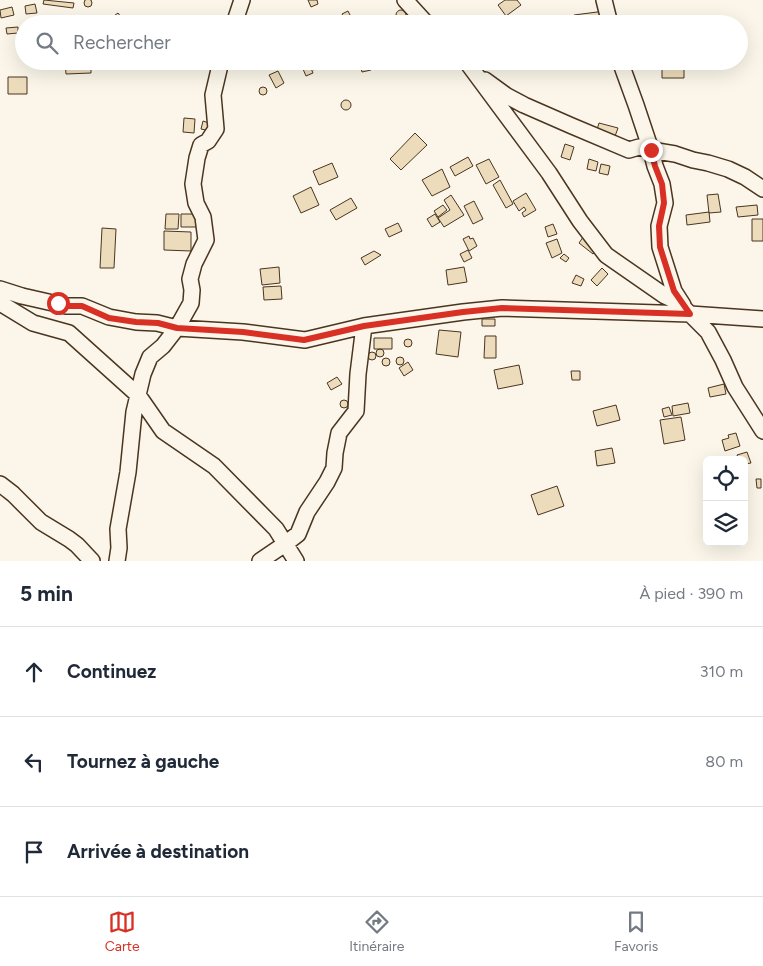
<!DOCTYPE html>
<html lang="fr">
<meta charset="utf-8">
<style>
body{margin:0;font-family:Figtree,sans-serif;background:#f2f2f3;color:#1f2937}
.controls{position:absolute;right:15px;bottom:15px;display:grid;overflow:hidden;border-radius:8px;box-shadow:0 5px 20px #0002}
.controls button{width:45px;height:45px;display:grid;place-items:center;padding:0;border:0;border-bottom:1px solid #e0e1e3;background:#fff;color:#1f2937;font:25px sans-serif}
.stop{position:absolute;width:15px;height:15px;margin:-11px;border:4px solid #d93025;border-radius:50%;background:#fff}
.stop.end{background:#d93025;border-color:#fff;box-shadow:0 1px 5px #0008}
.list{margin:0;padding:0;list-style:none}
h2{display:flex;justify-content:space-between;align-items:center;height:65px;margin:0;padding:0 20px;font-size:21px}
h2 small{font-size:16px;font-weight:400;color:#747a83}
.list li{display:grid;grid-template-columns:32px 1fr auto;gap:15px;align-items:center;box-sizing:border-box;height:90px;padding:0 20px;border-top:1px solid #e0e1e3}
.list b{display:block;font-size:19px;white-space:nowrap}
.list em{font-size:16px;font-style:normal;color:#747a83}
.icon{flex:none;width:28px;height:28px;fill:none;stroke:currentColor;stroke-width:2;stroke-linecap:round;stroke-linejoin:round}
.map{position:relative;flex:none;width:763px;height:561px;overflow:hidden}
.search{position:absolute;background:#fff;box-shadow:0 5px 20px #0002;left:15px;right:15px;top:15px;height:55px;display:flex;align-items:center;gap:12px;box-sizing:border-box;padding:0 18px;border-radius:28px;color:#747a83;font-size:19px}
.sheet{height:335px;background:#fff}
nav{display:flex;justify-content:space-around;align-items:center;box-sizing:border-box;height:70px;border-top:1px solid #e0e1e3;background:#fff;font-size:14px;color:#747a83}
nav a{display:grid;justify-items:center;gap:2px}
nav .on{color:#d93025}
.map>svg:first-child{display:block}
.building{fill:#ecdcbc;stroke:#4a3520}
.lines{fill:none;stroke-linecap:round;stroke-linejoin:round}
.minor-casing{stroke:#4a3520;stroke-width:18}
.minor{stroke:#fbf6e9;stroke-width:15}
.route{stroke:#d93025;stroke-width:6}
</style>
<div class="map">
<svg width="763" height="561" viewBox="0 0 763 561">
<rect width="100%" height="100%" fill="#fbf6e9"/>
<path class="building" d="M84 3a4 4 0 1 1 8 0a4 4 0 1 1-8 0Z
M44,0L74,3L73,8L43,4Z
M308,0H317L318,4L311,7Z
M505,0H517L521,5L506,16L498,5Z
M35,4L37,13L26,14L25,6Z
M12,7L14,15L1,18L0,10Z
M396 15a5 5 0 1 1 10 0a5 5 0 1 1-10 0Z
M348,11L353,21L348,24L342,14Z
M605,11L606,23L575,24L574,15Z
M118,13L124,21L119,24H115L111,18Z
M18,27V33L7,34L6,28Z
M65,61H91V73L66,74Z
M310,61H325L326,65L313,70Z
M359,61H369L371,70L362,72Z
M557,61H575V66L557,67Z
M662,61H684V78H662Z
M310,66L313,73L306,76L303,69Z
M278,71L284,83L276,88L269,75Z
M8,77H27V94H8Z
M259 91a4 4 0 1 1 8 0a4 4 0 1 1-8 0Z
M341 105a5 5 0 1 1 10 0a5 5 0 1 1-10 0Z
M184,118L195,119L194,133L183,132Z
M203,121L212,124L210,131L201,129Z
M599,123L618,128L614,139L596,133Z
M415,133L427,145L401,170L390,159Z
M565,144L574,147L570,160L561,157Z
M468,157L473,166L455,176L450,167Z
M489,159L499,177L486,184L476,165Z
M589,159L598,162L596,171L587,169Z
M332,163L338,177L319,185L313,171Z
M601,164L610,166L608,175L599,173Z
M442,169L450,187L432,196L422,180Z
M500,180L513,204L506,208L493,185Z
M311,187L319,205L301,213L293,196Z
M526,193L536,210L524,217L522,213L526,210L524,207L519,211L513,201Z
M718,194L721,212L709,213L707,195Z
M451,195L464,215L444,227L438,218L450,210L444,200Z
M351,198L357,208L336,220L330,210Z
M474,201L483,219L473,224L464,206Z
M443,205L447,210L438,217L434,211Z
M757,205L758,215L738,217L736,207Z
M709,212L710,222L687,225L686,215Z
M166,214H179L178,229H165Z
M181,214H199V227H181Z
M435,214L440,222L432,227L427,219Z
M752,219H763V241H752Z
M398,223L402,231L389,237L385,229Z
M553,224L557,234L548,237L545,227Z
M102,228L116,229L114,268H100Z
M164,231L191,232V251L164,250Z
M586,233L599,246L593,254L579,243Z
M469,236L470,239L473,238L477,246L469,251L463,239Z
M557,239L562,253L552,258L546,243Z
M468,250L472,258L464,262L460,254Z
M374,251L381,255L365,265L361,258Z
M564,254L569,258L566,262L560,258Z
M279,267L280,283L262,285L260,269Z
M464,267L467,282L448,285L446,270Z
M602,268L608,274L597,286L591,280Z
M576,275L584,279L581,286L572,283Z
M281,286L282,299L264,300L263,287Z
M482,319H495V326H482Z
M439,330L461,332L458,357L436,354Z
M485,336H496V358H484Z
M374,338H392V349H374Z
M404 343a4 4 0 1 1 8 0a4 4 0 1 1-8 0Z
M376 353a4 4 0 1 1 8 0a4 4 0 1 1-8 0Z
M368 356a4 4 0 1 1 8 0a4 4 0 1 1-8 0Z
M396 361a4 4 0 1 1 8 0a4 4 0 1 1-8 0Z
M382 362a4 4 0 1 1 8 0a4 4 0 1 1-8 0Z
M408,362L413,370L404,376L399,368Z
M519,365L523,384L498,389L494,370Z
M571,371H580V380H572Z
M337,377L342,384L331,390L327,383Z
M724,384L726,394L710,397L708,388Z
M340 404a4 4 0 1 1 8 0a4 4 0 1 1-8 0Z
M688,403L690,413L673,416L672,406Z
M616,405L620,420L597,426L593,411Z
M669,407L672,415L664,417L662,409Z
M681,417L685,440L664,444L660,420Z
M736,433L740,446L725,451L722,440L729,438L728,435Z
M612,448L615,463L597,466L595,451Z
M747,452L751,463L744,464V460H739L737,455Z
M756,479H761V488H757Z
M557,486L564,506L538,515L531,495Z"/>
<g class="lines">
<g class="minor-casing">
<path id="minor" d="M405,0L427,24
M604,0L610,24
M234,24L242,0
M466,61L549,173L580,221L606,255L665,296L678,302L708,332L723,360L735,387L763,431
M620,61L636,105L651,150L655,166L662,184L665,203L659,226L660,247L674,291L683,305
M485,80L507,96L524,105L572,126L629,150L639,147L651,150L675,154L693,160L708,163L728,169L745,177L763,189
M0,289L22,296L66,306H82L109,317L136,322L157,323L177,328L243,332L305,340L364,326L463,312L502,308L690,314L763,319
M0,303L33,323L69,333L138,395L163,431L214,466L276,529L296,561
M0,484L13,494L41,522L69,539L77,545L92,561
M117,561L119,548L118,529L128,472L134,412L143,374L150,357L163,346L177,328L191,303L192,290L190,279L194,264L206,240L203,217L196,203L193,184L197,158L201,145L208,141L216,129L213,95L221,61
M260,561L285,544L298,534L307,512L327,482L334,468L335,453L339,433L356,411L358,374L364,326"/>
</g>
<use href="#minor" class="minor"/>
</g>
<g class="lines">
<path class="route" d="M58,303L66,306H82L109,318L136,322L158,323L177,328L243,332L304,340L364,326L463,312L502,308L690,314L674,291L660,247L659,226L664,203L662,184L655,166L651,150"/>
</g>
</svg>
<div class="controls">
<button><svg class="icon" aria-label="locate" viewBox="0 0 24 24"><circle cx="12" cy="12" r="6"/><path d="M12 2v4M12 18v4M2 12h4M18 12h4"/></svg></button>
<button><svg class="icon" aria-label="layers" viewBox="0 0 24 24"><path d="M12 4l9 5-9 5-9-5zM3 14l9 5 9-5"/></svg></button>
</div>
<div class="stop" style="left:58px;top:303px"></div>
<div class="stop end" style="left:651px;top:150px"></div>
<div class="search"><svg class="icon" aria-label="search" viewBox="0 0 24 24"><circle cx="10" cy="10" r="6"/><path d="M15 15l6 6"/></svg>Rechercher</div>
</div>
<section class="sheet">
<h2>5 min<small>À pied · 390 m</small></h2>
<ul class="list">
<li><svg class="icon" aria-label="ahead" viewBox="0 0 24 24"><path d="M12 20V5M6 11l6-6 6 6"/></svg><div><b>Continuez</b></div><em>310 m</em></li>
<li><svg class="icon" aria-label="left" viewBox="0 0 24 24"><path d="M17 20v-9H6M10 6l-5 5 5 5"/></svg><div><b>Tournez à gauche</b></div><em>80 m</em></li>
<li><svg class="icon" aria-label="arrive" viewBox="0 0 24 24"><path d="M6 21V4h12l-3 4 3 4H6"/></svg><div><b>Arrivée à destination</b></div></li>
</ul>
</section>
<nav>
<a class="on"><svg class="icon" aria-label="map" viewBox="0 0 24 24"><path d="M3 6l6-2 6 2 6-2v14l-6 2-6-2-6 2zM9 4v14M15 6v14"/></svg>Carte</a>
<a><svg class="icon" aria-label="directions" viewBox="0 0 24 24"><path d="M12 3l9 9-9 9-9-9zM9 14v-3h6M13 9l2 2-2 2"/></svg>Itinéraire</a>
<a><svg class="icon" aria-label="saved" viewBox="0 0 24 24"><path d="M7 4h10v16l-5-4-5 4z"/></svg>Favoris</a>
</nav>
